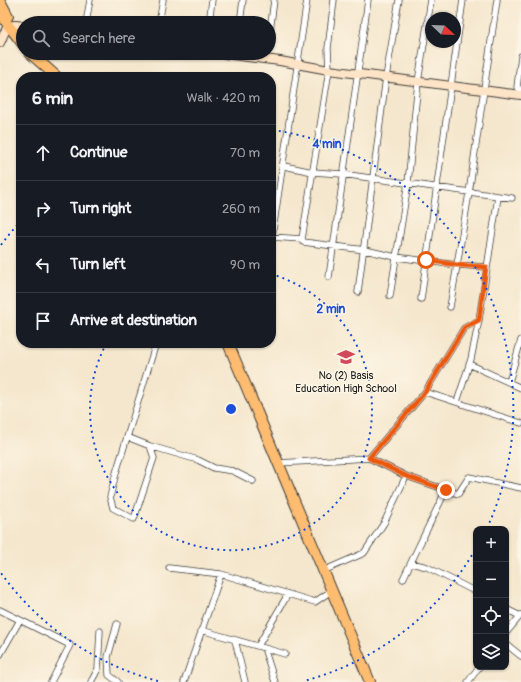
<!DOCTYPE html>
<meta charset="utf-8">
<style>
body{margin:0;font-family:Pangolin,sans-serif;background:#20242c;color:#f1f3f6}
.controls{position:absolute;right:12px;bottom:12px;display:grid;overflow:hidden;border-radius:8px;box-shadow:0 1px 3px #0004}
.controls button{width:36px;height:36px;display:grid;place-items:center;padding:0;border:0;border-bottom:1px solid #363941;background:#171b24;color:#f1f3f6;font:20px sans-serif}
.compass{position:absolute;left:425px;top:12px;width:36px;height:36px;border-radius:50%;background:#171b24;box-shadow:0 1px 3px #0004;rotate:113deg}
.stop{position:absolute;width:12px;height:12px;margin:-9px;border:3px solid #ea580c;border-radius:50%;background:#fff}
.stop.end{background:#ea580c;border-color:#fff;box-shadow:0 1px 4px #0008}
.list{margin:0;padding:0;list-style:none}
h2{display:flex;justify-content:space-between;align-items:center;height:52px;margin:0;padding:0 16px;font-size:17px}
h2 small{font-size:13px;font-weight:400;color:#9ea1a6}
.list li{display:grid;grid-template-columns:26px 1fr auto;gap:12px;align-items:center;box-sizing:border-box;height:56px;padding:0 16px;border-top:1px solid #363941}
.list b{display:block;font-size:15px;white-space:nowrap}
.list em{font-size:13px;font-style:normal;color:#9ea1a6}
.icon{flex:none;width:22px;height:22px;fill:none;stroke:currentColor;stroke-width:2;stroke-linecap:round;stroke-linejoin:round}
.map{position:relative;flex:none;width:521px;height:682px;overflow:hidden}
.search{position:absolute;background:#171b24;box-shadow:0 1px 3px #0004;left:16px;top:16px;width:260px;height:44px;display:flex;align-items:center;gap:10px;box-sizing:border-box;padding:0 14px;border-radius:22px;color:#9ea1a6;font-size:15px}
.panel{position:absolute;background:#171b24;box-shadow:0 1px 3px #0004;left:16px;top:72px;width:260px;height:276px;border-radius:16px}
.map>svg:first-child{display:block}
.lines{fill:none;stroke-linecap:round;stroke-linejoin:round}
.street-casing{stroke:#3d3a37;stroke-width:7}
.secondary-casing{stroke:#3d3a37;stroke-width:10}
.highway-casing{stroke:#3d3a37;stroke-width:12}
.street{stroke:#fff;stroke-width:5.5}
.secondary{stroke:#fee4c6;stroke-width:8}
.highway{stroke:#fdbc70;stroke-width:10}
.route{stroke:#ea580c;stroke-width:5}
.ring{fill:none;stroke:#1d4ed8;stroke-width:2;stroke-dasharray:2 4}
.labels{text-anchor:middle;stroke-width:3;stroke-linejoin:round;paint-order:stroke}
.poi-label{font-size:11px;fill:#1c1c1c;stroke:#fcf5e5}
.centre{fill:#1d4ed8;stroke:#fcf5e5;stroke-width:2}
.ring-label{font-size:12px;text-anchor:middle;font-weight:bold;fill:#1d4ed8;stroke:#fcf5e5;stroke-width:3;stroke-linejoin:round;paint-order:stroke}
</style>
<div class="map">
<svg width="521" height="682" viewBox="0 0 521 682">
<rect width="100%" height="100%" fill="#fcf5e5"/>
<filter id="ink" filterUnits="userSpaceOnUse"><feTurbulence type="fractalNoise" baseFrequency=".025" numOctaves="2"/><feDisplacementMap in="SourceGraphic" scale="8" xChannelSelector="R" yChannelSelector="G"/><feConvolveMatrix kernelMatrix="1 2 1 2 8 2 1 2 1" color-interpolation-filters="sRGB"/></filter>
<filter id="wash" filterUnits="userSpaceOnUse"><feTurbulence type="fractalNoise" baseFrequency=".012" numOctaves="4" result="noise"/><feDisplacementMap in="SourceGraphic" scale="16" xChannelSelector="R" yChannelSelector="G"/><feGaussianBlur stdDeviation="0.9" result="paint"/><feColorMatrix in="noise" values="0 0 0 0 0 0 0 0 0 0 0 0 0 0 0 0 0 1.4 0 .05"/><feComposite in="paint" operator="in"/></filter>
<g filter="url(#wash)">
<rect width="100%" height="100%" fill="#f5e7cd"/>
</g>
<g filter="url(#ink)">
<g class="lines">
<g class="street-casing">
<path id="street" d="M86,23L90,0
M159,23L163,0
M209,23L212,0
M240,23L243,0
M269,39L274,0
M521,56L517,87L521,90
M284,166L313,172L342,174L512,198
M271,237L302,239L303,242L365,250L396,257L457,265L486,267
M272,237L307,0
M302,239L329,70L328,48L334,0
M329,277L368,0
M358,292L386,77L399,0
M390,296L408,183L418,82L431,0
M421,299L463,0
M450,307L469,193L497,0
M469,364L521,388
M509,382L521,340
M425,392L521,423
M457,402L471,359L479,320L498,197
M127,437L150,446L154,458L134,519L113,508L110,497L116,473L156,343
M150,446L198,460L214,468L233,471L253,481
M369,458L406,476L458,494L469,477L521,488
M278,463L369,458L425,392L464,328L479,320
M411,563L427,567L476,592
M169,568L221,574L315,602L331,591
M323,571L364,553L384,523L406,476
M403,579L446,490
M506,609L520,616
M0,610L70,645L51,682
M117,624L108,657L109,675L118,682
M201,630L285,654
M506,633L521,615
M235,640L245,682
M506,644L521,656
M258,646L288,594
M264,648L275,682
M0,655L20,620
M91,682L98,669L100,631
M184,682L221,574
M468,682L479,667"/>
</g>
<g class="secondary-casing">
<path id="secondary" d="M0,43C7,28 5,22 23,26
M216,53L280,61L329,70L521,95"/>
</g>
<g class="highway-casing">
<path id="highway" d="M0,1L8,16
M0,11L8,25L23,44
M30,53L57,77
M228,343L370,682"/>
</g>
<use href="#street" class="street"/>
<use href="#secondary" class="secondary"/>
<use href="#highway" class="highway"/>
</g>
</g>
<g class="lines" filter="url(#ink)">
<path class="route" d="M426,260L457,265L486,267L479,320L464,328L425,392L369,458L406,476L446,490"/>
</g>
<g class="ring">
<path d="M271 274A141 141 0 1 1 106 344"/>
<path d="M475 550A282 282 0 0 1 304 681M158 681A282 282 0 0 1 1 573M1 245A282 282 0 0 1 20 222M273 130A282 282 0 0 1 487 528"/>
</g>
<defs>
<g id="school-bare" transform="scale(1.38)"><path d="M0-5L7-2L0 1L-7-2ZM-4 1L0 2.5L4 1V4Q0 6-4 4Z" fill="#d1495b" stroke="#fcf5e5" stroke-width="2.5" paint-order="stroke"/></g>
</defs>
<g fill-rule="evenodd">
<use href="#school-bare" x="346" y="357"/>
</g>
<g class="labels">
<g class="poi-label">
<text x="346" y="379">No (2) Basis<tspan x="346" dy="13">Education High School</tspan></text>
</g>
</g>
<circle cx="231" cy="409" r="6" class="centre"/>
<g class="ring-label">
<text x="327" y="148">4 min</text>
<text x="331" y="313">2 min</text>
</g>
</svg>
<div class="controls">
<button>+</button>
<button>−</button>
<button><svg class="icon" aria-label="locate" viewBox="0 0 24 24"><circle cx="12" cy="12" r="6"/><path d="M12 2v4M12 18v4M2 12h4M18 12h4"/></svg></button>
<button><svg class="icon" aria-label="layers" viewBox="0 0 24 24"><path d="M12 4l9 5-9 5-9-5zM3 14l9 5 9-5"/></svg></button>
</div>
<svg class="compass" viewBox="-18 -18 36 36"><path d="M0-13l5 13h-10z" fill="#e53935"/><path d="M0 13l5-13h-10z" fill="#9ea1a6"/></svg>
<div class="stop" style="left:426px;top:260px"></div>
<div class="stop end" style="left:446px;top:490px"></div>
<div class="search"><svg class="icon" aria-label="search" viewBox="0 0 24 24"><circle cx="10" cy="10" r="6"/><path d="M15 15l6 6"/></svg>Search here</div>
<section class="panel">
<h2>6 min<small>Walk · 420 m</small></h2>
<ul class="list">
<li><svg class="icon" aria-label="ahead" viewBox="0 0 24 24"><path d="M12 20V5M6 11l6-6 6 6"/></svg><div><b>Continue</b></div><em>70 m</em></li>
<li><svg class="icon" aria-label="right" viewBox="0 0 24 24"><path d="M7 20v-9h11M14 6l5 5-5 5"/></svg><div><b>Turn right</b></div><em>260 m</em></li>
<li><svg class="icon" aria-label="left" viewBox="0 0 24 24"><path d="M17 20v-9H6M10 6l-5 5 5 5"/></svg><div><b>Turn left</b></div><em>90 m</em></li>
<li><svg class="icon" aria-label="arrive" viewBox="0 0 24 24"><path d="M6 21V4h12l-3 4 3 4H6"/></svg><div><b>Arrive at destination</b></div></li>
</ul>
</section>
</div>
